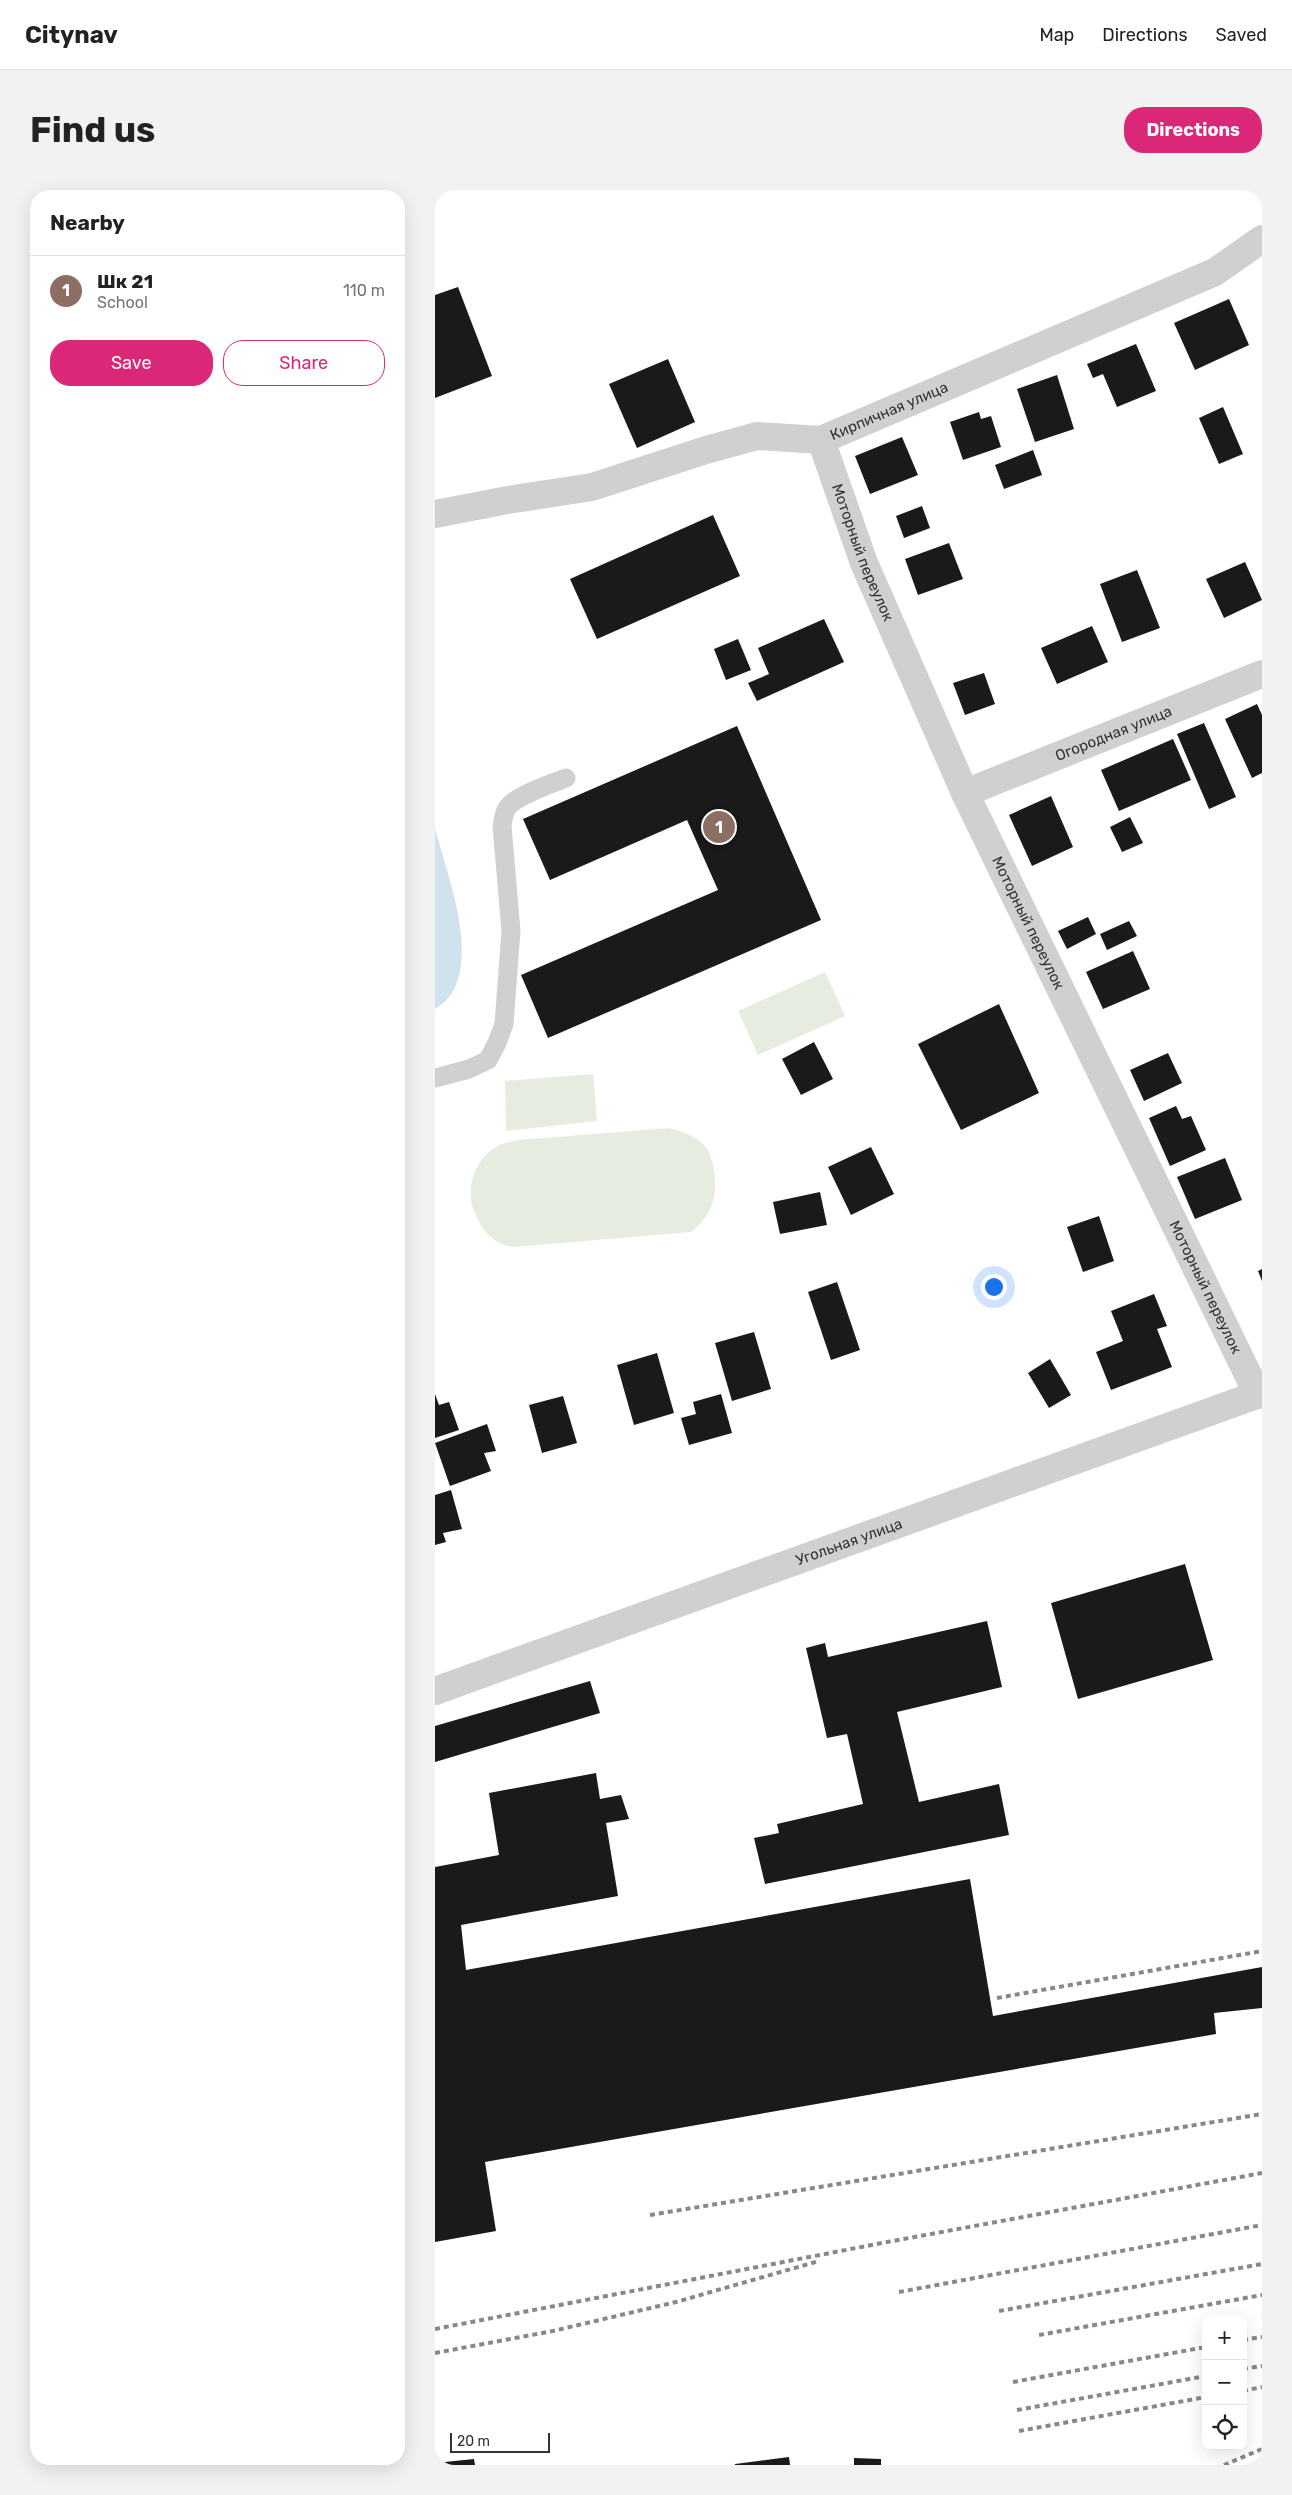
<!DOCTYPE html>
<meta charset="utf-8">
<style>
body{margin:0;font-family:Rubik,sans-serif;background:#f2f2f2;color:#222}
.controls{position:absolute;right:15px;bottom:15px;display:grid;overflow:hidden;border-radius:10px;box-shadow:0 5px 20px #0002}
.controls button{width:45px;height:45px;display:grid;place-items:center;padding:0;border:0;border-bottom:1px solid #e0e0e0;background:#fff;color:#222;font:25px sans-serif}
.scale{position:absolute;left:15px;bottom:12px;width:100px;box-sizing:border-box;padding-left:5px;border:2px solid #333;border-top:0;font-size:14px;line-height:18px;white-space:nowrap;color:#333;-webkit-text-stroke:4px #fff;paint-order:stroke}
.you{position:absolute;left:558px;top:1096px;width:18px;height:18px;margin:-12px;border:4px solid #fff;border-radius:50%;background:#1a73e8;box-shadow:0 0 0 8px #1a73e833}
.badge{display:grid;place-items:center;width:32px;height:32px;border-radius:50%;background:#db2777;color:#fff;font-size:16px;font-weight:700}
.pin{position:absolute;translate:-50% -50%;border:2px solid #fff;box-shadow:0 1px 5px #0006}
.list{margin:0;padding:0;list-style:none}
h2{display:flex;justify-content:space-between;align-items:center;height:65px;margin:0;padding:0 20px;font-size:21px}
h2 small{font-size:16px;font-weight:400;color:#767676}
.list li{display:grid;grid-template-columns:32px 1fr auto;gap:15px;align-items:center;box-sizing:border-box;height:70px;padding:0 20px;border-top:1px solid #e0e0e0}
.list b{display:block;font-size:19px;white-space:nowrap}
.list p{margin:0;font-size:16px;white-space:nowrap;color:#767676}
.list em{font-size:16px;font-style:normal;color:#767676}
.actions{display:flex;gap:10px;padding:15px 20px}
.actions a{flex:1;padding:11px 0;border:1px solid #db2777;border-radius:20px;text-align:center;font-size:18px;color:#db2777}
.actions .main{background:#db2777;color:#fff}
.icon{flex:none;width:28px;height:28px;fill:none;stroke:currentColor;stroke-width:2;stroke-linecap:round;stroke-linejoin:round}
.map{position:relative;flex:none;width:827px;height:2275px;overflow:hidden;border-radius:20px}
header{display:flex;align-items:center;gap:30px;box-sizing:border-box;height:70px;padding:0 25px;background:#fff;border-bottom:1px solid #e0e0e0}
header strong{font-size:24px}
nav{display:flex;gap:28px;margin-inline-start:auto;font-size:18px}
.intro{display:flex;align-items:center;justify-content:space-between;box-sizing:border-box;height:120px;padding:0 30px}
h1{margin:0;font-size:35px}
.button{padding:12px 22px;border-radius:20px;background:#db2777;color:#fff;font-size:18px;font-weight:700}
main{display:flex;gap:30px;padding:0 30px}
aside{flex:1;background:#fff;border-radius:20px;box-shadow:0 5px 20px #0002}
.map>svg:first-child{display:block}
.green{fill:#e6ecdf}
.water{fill:#cfe2ee}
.building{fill:#1a1a1a}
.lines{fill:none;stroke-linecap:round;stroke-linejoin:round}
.service{stroke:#d0d0d0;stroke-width:19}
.minor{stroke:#d0d0d0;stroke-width:28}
.tertiary{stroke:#d0d0d0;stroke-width:28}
.rail{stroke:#888;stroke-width:4;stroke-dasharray:5 4;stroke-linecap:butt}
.labels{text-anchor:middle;stroke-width:5;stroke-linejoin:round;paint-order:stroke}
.street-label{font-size:15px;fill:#333;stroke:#fff}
</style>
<header>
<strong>Citynav</strong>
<nav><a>Map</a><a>Directions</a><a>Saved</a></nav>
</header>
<div class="intro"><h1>Find us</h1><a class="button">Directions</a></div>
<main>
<aside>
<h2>Nearby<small></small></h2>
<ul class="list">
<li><span class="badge" style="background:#8d6e63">1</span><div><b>Шк 21</b><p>School</p></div><em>110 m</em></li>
</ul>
<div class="actions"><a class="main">Save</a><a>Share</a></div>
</aside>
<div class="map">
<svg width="827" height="2275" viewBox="0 0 827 2275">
<rect width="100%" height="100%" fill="#fff"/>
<path class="green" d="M390,782L410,826L323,865L303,821Z
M158,884L162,931L71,941L70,891Z
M235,938C247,942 261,946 270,956C275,962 278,973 279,981C283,1006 277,1026 256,1042L79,1057C57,1054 47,1040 39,1021C30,999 40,969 61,957C75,948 104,949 121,947C159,944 197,941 235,938Z"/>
<path class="water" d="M0,639C12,684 54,789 0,819Z"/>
<path class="building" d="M23,97L57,186L0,208V105Z
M794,109L814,155L760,180L739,133Z
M701,154L721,201L682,217L668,184L658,188L652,174Z
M233,169L260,232L202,258L174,194Z
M622,185L639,239L600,252L582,199Z
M788,217L808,264L784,274L764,228Z
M544,222L546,229L556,226L566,257L528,270L515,232Z
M467,247L483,285L435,304L420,266Z
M598,260L607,285L569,299L560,275Z
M487,316L495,338L469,348L461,326Z
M278,325L305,386L162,449L135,389Z
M514,353L528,389L483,405L470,369Z
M810,372L827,410L789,428L771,389Z
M702,380L725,438L687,452L665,394Z
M389,429L409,472L322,511L313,493L334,484L323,458Z
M657,436L673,472L622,494L606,458Z
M303,449L316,480L291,490L279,459Z
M549,483L560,514L530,525L518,493Z
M822,514L827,525V583L817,588L790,529Z
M769,533L801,607L774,619L742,544Z
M302,536L386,730L113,848L86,785L283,700L252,630L115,690L88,629Z
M738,549L756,590L684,621L666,580Z
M616,606L638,657L597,676L574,625Z
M695,627L708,653L687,662L675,637Z
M653,727L661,744L632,759L623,741Z
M694,731L702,746L672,760L665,744Z
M698,761L715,799L668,819L651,782Z
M564,814L604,903L526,940L483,854Z
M379,852L398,889L366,905L347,869Z
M733,863L747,893L709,911L695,880Z
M741,916L747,929L756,926L771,960L735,976L714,928Z
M436,957L459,1004L416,1025L393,977Z
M790,968L807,1010L760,1029L742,987Z
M385,1002L392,1035L345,1044L338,1012Z
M664,1026L679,1071L648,1082L632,1037Z
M827,1079V1091L823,1081Z
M402,1092L425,1160L396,1170L373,1102Z
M719,1104L732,1136L722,1139L737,1177L676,1200L661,1162L688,1151L676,1121Z
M319,1142L336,1199L297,1211L280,1153Z
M222,1163L239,1223L199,1235L182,1175Z
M615,1169L636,1205L614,1218L593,1183Z
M0,1204L4,1215L14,1212L24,1240L0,1248Z
M286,1204L297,1243L254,1255L246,1228L261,1224L258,1212Z
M128,1206L142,1253L107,1263L94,1215Z
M52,1234L61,1261L49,1263L56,1281L15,1296L0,1253Z
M16,1300L27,1339L8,1343L11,1352L0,1355V1305Z
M750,1374L778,1470L643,1509L616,1413Z
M552,1431L567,1497L462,1522L484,1612L564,1594L574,1645L330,1694L319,1648L344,1643L342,1634L428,1614L412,1544L392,1548L371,1458L390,1453L393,1467Z
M155,1491L165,1523L0,1572V1536Z
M161,1583L165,1609L186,1605L194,1629L171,1633L183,1706L26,1735L31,1780L535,1689L558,1826L827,1777V1818L779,1823L781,1844L50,1972L61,2041L0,2052V1677L64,1665L54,1603Z
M354,2267L355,2275H300V2274Z
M419,2268L446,2269V2275H419Z
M39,2269L40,2275H0V2273Z"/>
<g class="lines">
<path class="service" d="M0,888L34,879L53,870L62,853L69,834L76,741L67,636C68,630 69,621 73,617C82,605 116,594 131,588"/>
<g class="minor">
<path id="s1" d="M386,250L429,373L530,603L823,1205"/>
<path id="s2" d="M0,324L73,310L157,297L271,260L322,246L386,250L780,82L827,49"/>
<path id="s3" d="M530,603L827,484"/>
</g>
<path class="tertiary" id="s4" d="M0,1501L827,1203"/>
<path class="rail" d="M562,1808L827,1761
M215,2025L827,1924
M464,2102L827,2035
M564,2121L827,2074
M0,2139L447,2053L827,1983
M604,2145L827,2105
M808,2150L827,2147
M0,2163L118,2141L241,2112L384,2071
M808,2179L827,2176
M578,2192L771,2157
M808,2201L827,2197
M582,2220L771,2186
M584,2241L771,2207
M789,2275L827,2259"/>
</g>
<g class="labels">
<g class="street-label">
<text dy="5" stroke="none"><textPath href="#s2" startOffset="470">Кирпичная улица</textPath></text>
<text dy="5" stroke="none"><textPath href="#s1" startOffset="120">Моторный переулок</textPath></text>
<text dy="5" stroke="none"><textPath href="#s3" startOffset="160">Огородная улица</textPath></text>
<text dy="5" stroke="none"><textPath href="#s1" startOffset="526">Моторный переулок</textPath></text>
<text dy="5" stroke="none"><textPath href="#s1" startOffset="931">Моторный переулок</textPath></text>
<text dy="5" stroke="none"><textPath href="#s4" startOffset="440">Угольная улица</textPath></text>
</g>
</g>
</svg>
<div class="controls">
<button>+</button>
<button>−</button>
<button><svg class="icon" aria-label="locate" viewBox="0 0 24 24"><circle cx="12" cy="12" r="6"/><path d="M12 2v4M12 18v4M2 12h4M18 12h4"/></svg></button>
</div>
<div class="scale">20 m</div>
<div class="you"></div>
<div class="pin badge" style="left:284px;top:637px;background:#8d6e63">1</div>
</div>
</main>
